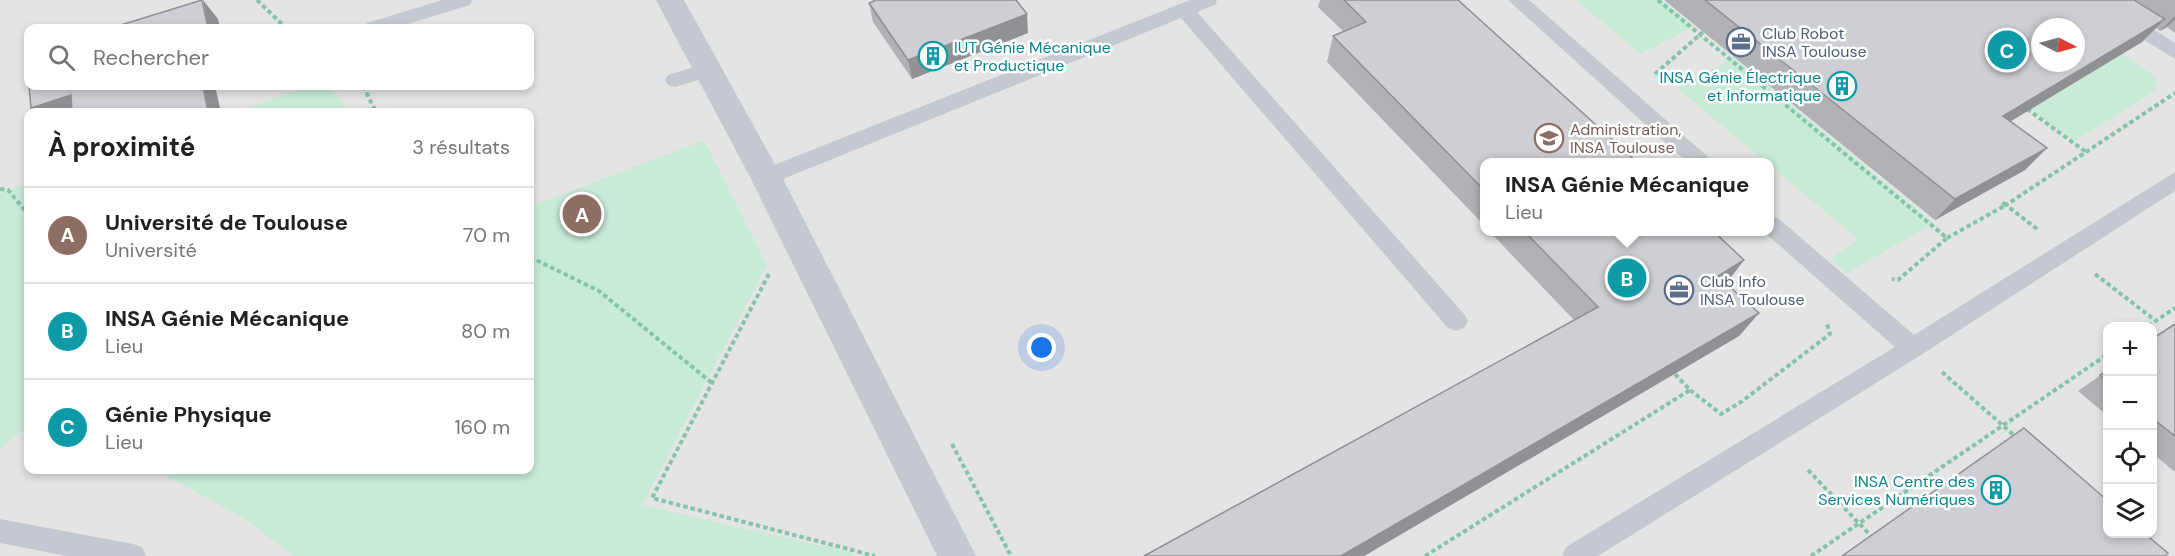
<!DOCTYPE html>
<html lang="fr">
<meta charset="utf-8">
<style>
body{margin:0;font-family:"DM Sans",sans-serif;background:#f2f2f2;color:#202124}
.controls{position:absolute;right:18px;bottom:18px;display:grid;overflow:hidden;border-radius:12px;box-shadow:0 3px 9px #0003}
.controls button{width:54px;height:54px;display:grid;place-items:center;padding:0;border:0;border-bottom:2px solid #e0e0e0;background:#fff;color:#202124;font:30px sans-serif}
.compass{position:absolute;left:2031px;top:18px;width:54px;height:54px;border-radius:50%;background:#fff;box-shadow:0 3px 9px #0003;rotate:96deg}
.you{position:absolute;left:1042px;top:348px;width:21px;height:21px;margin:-15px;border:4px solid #fff;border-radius:50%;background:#1a73e8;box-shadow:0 0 0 9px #1a73e833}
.badge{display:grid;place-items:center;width:39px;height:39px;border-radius:50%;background:#0f766e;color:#fff;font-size:20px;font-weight:700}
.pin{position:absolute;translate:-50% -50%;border:3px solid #fff;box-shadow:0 2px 6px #0006}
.popup{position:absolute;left:1480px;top:158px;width:294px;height:78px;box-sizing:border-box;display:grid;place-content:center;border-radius:12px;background:#fff;filter:drop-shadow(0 2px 4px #0005);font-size:20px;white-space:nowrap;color:#757577}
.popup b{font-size:22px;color:#202124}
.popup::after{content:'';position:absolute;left:50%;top:100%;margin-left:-12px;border:12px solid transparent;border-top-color:#fff}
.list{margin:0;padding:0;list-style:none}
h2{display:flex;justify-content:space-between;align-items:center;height:78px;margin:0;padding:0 24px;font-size:26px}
h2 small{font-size:20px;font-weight:400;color:#757577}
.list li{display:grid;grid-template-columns:39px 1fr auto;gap:18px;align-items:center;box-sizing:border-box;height:96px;padding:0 24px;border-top:2px solid #e0e0e0}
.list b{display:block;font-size:22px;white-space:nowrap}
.list p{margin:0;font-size:20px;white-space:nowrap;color:#757577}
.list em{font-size:20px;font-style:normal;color:#757577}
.icon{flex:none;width:33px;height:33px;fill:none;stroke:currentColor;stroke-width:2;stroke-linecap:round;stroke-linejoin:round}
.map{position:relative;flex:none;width:2175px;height:556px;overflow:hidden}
.search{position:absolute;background:#fff;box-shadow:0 3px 9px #0003;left:24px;top:24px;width:510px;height:66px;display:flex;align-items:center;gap:15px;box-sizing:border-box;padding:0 21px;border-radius:12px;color:#757577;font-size:22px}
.panel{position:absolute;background:#fff;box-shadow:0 3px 9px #0003;left:24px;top:108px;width:510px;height:366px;border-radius:12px}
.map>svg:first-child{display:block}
.education{fill:#e5e4e4;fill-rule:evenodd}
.green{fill:#c8ebd8}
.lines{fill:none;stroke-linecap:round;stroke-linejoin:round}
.path{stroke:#84c5aa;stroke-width:4;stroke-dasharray:4.5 3;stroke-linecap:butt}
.service{fill:#c3c9cf;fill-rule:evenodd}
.minor{fill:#c3c9cf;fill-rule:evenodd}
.wall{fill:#b0b2b6}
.shaded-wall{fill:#909194}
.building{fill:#cdcfd4;stroke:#909194;stroke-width:1.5;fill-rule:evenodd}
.labels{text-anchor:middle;stroke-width:5;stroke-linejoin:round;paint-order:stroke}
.service-label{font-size:16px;fill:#4e5e75;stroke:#fff;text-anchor:start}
.culture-label{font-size:16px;fill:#0d838f;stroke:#fff;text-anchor:end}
.education-label{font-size:16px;fill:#785e54;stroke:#fff;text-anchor:start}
</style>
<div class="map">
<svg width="2175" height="556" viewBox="0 0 2175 556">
<rect width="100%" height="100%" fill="#f5f3f3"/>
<path class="education" d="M0,0H2175V556H0ZM2040,27H2076V63H2040ZM28,28H530V86H28ZM28,112H530V470H28ZM1484,162H1770V232H1484ZM2108,326H2152V534H2108Z"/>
<path class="green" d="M1576,0H1661L1694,26L1641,54Z
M1879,0L2045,101L2109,62L2076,27L2041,0L2156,77V90L2075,141Z
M1734,58L1934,223L1847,273L1831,259L1858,239L1677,88Z
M307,86H330L347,112H240Z
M704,140L767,265L642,505L853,553L852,556H293L247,520L156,470H530V207Z
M28,183V425L0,449V193Z"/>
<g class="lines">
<path class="path" d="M257,0L286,28
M1658,0L1947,238L1898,280L1892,279
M1655,74L1703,32
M363,86L376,112
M2027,109L2086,152
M0,189L8,190L28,214
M2037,229L2006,205L2175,93
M1947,238L2006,205L2000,201
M530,257L599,291L712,383
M769,274L652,498L875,556
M2095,274L2156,321
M2148,326L2175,308
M1942,372L2017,438
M1690,390L1721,414L1741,402L1830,334L1827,324
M952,444L1011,556
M1808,470L1872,537
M1425,556L1690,390L1674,373
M1811,556L2108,354"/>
<path class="service" d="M442,0H472L470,5L394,28H364L367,23Z
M1190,0H1217L1215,5L1197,12L1464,314L1468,321L1464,328L1456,331L1448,328L1181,18L773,183L766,185L759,183L755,177L759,171Z
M1508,0H1529L1707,156L1710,162H1687Z
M2085,0H2108L2175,43V59L2087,5Z
M707,63L714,65L717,70L714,75L675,87L668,85L665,80L668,75Z
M2175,172V191L1921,355L1598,556H1562L1566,547L1895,347L1764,232H1770V216L1778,218L1914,335Z
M0,519L133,544L142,547L146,556H67L0,543Z"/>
<path class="minor" d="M656,0H684L782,177L976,556H937L750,177Z"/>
</g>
<path class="wall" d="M1320,0H1458L1485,162V226L1327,62L1333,36L1343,31L1318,7Z
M1664,0H2175V33L2167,27L2160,31L2156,28L2142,42L2010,121L2025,170L1935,220Z
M869,3L1028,33L912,79L873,22Z
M1489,231H1713L1744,260L1726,283L1759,313L1739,336L1364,556H1144L1574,320Z
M2175,324V472L2152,453V339Z
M2108,370V416L2078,391Z"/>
<path class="shaded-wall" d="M203,0L218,19L220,28H208Z
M1027,14L1028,33L912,79L908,60Z
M2175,16V19L2167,27L2160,31Z
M2165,19L2142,42L1983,138L2003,116Z
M203,86H215L221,112H208Z
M71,95L88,112H36L31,108Z
M2047,148L2025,170L1935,220L1955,199Z
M1744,260L1726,284L1718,276Z
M1759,313L1739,336L1364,556H1341Z"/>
<path class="building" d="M202,0L208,28H111Z
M876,0H1016L1027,14L908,60L869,3Z
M1344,0H1458L1637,162H1485V191L1333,36L1366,22Z
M1705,0H2134L2165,19L2003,116L2047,148L1955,199ZM2040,27H2076V63H2040Z
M28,54V76L27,55Z
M29,86H203L208,112H72L71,95L31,108Z
M1524,231H1713L1744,260L1718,276L1759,313L1341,556H1144L1598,307Z
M2175,324V436L2152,418V339Z
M2108,370V381L2100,375Z
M2024,428L2108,501V534H2145L2168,553L2165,556H1842Z"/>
<defs>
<g id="office-ring" transform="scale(1.5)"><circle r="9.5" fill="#fff" stroke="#5c6f8a" stroke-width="1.5"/><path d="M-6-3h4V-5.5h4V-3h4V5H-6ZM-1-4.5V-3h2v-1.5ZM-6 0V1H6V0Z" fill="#5c6f8a"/></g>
<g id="building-ring" transform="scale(1.5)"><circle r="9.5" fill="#fff" stroke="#0f9aa8" stroke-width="1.5"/><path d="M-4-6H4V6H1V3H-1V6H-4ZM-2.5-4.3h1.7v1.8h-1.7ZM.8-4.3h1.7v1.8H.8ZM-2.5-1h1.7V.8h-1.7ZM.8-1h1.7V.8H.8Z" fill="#0f9aa8"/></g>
<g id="school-ring" transform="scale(1.5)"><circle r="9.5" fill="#fff" stroke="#8d6e63" stroke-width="1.5"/><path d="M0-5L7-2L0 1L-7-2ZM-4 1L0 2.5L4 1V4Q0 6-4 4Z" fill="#8d6e63"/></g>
</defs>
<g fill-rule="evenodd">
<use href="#office-ring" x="1741" y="42"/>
<use href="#building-ring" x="933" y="56"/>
<use href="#building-ring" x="1842" y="86"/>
<use href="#school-ring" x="1549" y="138"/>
<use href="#office-ring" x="1679" y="290"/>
<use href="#building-ring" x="1996" y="490"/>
</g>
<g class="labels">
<g class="service-label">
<text x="1762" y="39">Club Robot<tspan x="1762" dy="18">INSA Toulouse</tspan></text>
<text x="1700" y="287">Club Info<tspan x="1700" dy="18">INSA Toulouse</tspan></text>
</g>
<g class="culture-label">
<text x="954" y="53" text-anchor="start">IUT Génie Mécanique<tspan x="954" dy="18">et Productique</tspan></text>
<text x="1821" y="83">INSA Génie Électrique<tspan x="1821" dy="18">et Informatique</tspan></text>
<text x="1975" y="487">INSA Centre des<tspan x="1975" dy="18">Services Numériques</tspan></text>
</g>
<g class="education-label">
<text x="1570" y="135">Administration,<tspan x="1570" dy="18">INSA Toulouse</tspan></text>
</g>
</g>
</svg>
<div class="controls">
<button>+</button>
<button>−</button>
<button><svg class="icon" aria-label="locate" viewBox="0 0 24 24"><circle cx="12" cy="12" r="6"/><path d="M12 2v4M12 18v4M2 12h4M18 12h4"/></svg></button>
<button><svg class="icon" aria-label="layers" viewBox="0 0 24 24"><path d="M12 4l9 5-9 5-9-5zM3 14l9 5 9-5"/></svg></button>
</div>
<svg class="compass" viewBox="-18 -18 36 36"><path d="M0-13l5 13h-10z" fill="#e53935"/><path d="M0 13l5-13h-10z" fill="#757577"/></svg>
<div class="you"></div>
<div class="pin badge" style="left:582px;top:214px;background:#8d6e63">A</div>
<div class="pin badge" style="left:1627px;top:278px;background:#0f9aa8">B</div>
<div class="popup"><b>INSA Génie Mécanique</b>Lieu</div>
<div class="pin badge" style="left:2007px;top:50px;background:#0f9aa8">C</div>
<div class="search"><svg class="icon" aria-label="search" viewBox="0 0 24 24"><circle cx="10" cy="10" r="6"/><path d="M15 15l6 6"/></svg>Rechercher</div>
<section class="panel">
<h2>À proximité<small>3 résultats</small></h2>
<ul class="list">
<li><span class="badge" style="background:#8d6e63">A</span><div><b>Université de Toulouse</b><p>Université</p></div><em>70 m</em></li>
<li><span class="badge" style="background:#0f9aa8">B</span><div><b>INSA Génie Mécanique</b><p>Lieu</p></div><em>80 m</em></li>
<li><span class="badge" style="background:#0f9aa8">C</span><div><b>Génie Physique</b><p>Lieu</p></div><em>160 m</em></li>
</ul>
</section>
</div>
